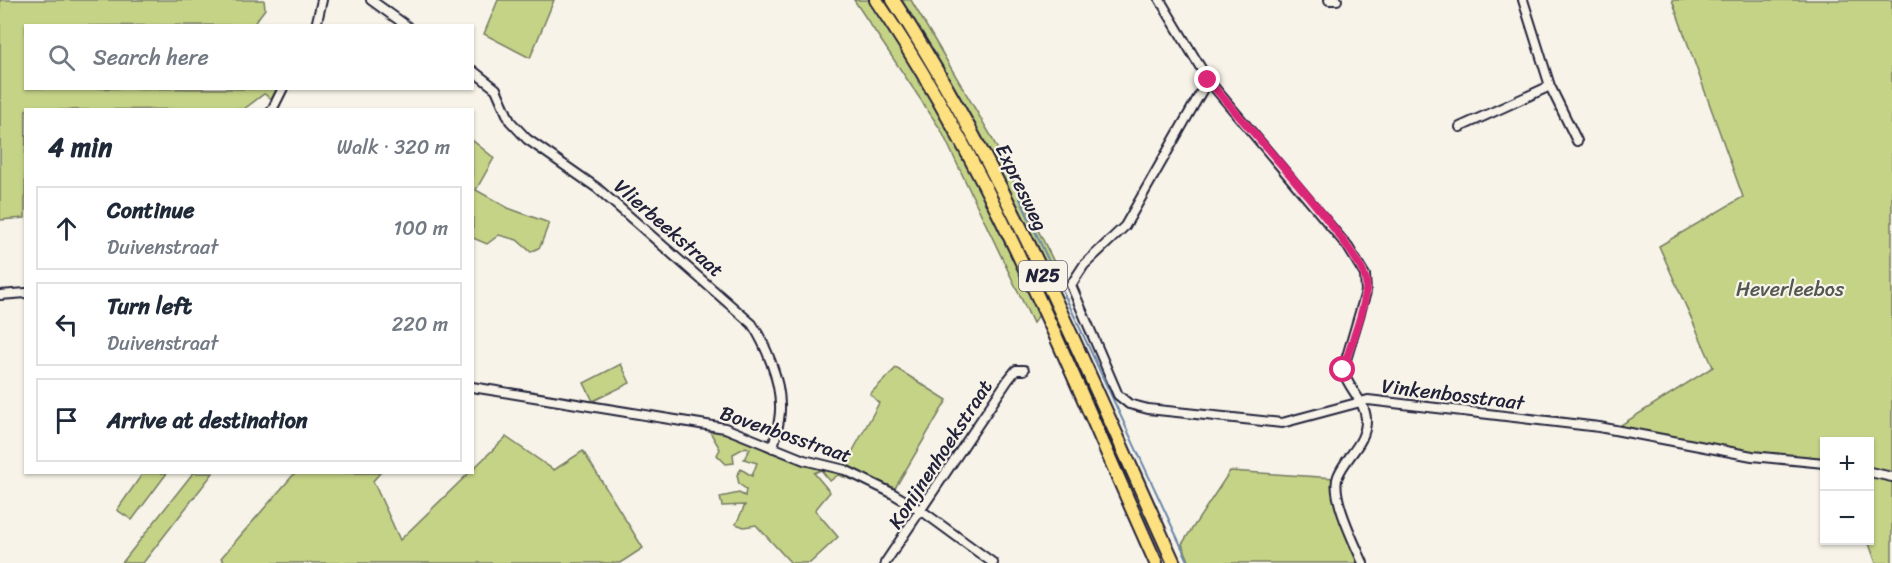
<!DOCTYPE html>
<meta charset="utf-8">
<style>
body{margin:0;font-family:Sriracha,sans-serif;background:#f6f6f7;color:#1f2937}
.controls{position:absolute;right:18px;bottom:18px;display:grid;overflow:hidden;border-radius:0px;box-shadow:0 2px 4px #0004}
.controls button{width:54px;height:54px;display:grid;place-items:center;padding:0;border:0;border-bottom:2px solid #e0e1e3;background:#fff;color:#1f2937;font:30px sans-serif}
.stop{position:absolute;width:18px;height:18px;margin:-14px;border:4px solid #db2777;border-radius:50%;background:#fff}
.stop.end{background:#db2777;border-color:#fff;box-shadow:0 2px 6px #0008}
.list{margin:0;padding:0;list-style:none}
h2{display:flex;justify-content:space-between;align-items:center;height:78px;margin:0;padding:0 24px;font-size:26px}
h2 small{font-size:20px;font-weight:400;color:#747a83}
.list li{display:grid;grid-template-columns:39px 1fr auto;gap:18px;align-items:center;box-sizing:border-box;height:84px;margin:0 12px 12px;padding:0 12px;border:2px solid #e0e1e3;border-radius:0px}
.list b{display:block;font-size:22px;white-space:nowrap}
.list p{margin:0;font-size:20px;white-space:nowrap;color:#747a83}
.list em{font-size:20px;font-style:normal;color:#747a83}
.icon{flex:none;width:33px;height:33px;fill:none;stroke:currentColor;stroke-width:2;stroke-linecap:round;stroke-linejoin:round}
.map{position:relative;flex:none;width:1892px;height:563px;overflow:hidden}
.search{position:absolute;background:#fff;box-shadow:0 2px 4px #0004;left:24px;top:24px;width:450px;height:66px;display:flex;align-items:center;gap:15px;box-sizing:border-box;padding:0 21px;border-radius:0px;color:#747a83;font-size:22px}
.panel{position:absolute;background:#fff;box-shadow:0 2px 4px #0004;left:24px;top:108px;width:450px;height:366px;border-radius:0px}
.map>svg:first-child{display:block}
.green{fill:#c5d387;stroke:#747a61;stroke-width:1.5}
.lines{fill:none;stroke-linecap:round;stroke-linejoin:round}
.stream{stroke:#6887aa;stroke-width:2}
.minor-casing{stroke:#22223b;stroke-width:12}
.trunk-casing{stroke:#22223b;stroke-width:16}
.minor{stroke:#f7f3e8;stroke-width:8}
.trunk{stroke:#fde080;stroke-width:12}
.route{stroke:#db2777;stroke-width:8}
.labels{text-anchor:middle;stroke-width:4.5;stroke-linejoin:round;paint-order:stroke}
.shield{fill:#f7f3e8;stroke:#62616f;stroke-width:1.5}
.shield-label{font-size:18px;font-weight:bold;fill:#22223b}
.street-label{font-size:20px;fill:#22223b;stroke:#f7f3e8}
.park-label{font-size:20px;fill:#535752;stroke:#f7f3e8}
</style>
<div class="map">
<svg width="1892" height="563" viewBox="0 0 1892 563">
<rect width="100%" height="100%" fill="#f7f3e8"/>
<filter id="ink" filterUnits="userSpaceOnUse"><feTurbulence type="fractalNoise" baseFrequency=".0167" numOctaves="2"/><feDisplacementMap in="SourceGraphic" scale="12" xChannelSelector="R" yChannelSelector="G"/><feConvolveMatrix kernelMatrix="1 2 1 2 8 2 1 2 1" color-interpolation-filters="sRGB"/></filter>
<g filter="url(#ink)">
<path class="green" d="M0,0H264L265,9L253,25L26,26V88L279,89L273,100L264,94L244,109L26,110L25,218L0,220Z
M498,0H554L530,58L484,34Z
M854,0H911L990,134L1064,282L1033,323L941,130Z
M1672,0H1892V563H1876L1868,541L1870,442H1824V461L1769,454L1616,428L1713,367L1659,246L1743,197Z
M472,140L494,158L476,190L508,208L549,223L540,247L531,252L517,240L499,235L487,244L473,238Z
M621,364L630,383L593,401L584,383Z
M896,368L947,400L894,490L890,492L859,477L856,481L838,475L830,481L821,470L814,473L830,492L815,510L838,537L810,563H791L756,525L744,527L736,524L745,505L722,506L720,497L739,493L745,496L746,489L739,484L737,475L741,469L752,476L757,463L744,459L750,449L746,447L733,454L734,463L726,464L717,455L720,449L706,425L804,460L844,467L879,403L870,394Z
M506,437L554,470L583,451L643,548L620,563H225L221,558L295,473H380L373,481L400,540Z
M1230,471L1335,478L1360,563H1190L1182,544Z
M143,473H167L132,520L117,510Z
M193,473H213L143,563H122Z"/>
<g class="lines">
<path class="stream" d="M1020,199L1189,563"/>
<g class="minor-casing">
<path id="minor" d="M371,0L407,26
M1160,0L1208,80L1348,247L1365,275L1366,292L1343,370C1347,388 1365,400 1366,419C1367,443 1346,456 1338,476C1330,495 1355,544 1363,563
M1329,0H1337
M1523,0L1550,86L1577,141
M316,26L322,0
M472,70L496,89L510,121L527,139L597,188L752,324C766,345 780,380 780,405C781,419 776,434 773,448
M1208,80L1125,226L1084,265L1071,285L1118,395L1129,404L1148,409L1282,423L1368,400L1599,427L1752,456L1824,463
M272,110L283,88
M1460,127L1550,86
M0,295L26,293
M472,387L725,428L804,460L845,470L890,492L922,511L993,563
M1870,472L1892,477
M885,563L1008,380L1016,370H1024"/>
</g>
<g class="trunk-casing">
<path id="trunk" d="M876,0C994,173 1070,373 1156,563
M893,0C1008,176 1087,372 1174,563"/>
</g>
<use href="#minor" class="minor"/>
<use href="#trunk" class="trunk"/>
</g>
</g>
<g class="lines" filter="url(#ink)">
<path class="route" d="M1208,80C1236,115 1361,248 1366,281C1369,301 1349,349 1343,370"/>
</g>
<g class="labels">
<rect class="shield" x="1019" y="261" width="48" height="30" rx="4.5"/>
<g class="shield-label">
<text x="1043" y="282">N25</text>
</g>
<g class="street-label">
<text transform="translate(1022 187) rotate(64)" y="7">Expresweg</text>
<text transform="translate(669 228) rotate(41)" y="7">Vlierbeekstraat</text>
<text transform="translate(1453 394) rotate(7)" y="7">Vinkenbosstraat</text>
<text transform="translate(786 434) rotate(19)" y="7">Bovenbosstraat</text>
<text transform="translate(940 454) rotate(-57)" y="7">Konijnenhoekstraat</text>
</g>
<g class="park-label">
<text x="1790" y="296">Heverleebos</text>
</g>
</g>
</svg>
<div class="controls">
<button>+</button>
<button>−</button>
</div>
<div class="stop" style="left:1343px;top:370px"></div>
<div class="stop end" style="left:1208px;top:80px"></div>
<div class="search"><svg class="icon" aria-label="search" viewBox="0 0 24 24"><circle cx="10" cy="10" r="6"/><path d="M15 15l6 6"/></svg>Search here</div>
<section class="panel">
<h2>4 min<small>Walk · 320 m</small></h2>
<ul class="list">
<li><svg class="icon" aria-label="ahead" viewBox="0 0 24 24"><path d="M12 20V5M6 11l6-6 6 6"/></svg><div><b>Continue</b><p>Duivenstraat</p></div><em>100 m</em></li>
<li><svg class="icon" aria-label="left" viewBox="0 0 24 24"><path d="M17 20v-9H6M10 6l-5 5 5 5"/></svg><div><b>Turn left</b><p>Duivenstraat</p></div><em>220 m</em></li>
<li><svg class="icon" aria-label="arrive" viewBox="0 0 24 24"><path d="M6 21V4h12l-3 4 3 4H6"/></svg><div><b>Arrive at destination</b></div></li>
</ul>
</section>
</div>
